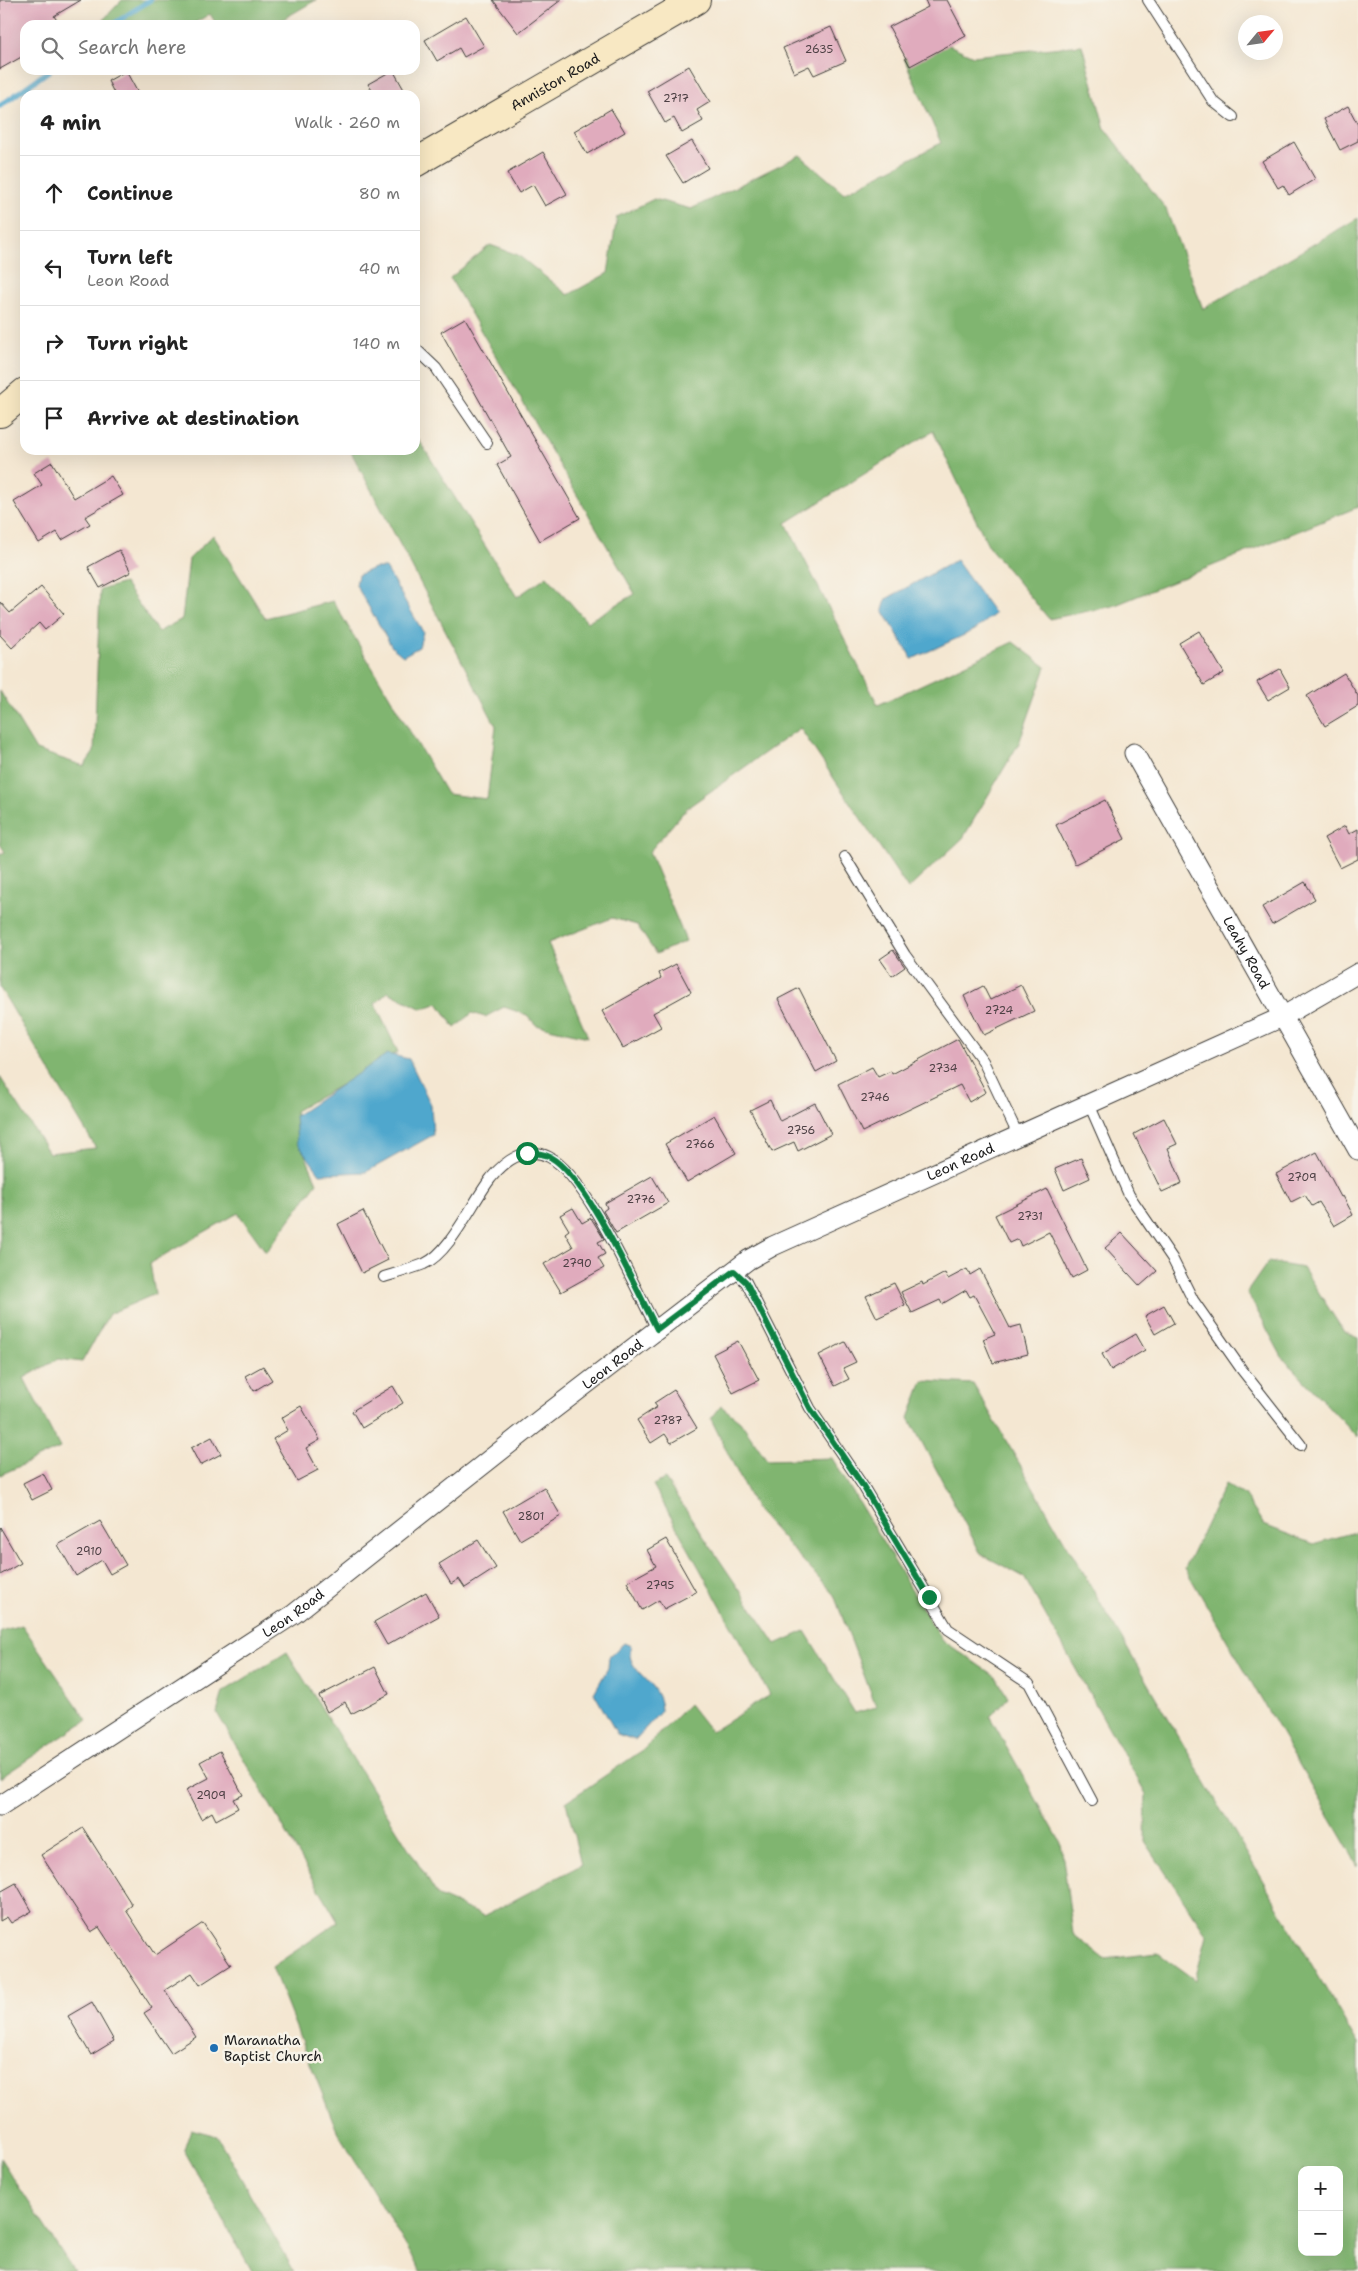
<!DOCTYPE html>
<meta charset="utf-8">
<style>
body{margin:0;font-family:"Shantell Sans",sans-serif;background:#f2f2f2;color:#222}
.controls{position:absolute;right:15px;bottom:15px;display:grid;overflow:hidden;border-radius:10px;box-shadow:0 5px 20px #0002}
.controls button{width:45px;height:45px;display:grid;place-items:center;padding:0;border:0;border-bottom:1px solid #e0e0e0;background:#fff;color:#222;font:25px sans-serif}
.compass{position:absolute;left:1238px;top:15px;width:45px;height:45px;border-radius:50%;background:#fff;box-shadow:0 5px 20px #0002;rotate:61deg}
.stop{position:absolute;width:15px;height:15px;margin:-11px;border:4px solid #0b8043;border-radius:50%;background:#fff}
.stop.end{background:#0b8043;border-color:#fff;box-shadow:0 1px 5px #0008}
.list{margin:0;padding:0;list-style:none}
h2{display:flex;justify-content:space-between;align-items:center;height:65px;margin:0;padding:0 20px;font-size:21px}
h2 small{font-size:16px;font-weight:400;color:#767676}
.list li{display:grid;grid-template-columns:32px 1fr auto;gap:15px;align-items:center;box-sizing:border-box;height:75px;padding:0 20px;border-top:1px solid #e0e0e0}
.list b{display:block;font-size:19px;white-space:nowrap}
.list p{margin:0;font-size:16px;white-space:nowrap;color:#767676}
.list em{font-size:16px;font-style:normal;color:#767676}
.icon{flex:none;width:28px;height:28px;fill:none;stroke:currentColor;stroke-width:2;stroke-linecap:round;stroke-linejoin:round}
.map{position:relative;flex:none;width:1358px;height:2271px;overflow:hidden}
.search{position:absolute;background:#fff;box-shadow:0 5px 20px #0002;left:20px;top:20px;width:400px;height:55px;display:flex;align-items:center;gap:12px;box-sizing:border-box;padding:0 18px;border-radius:15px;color:#767676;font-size:19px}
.panel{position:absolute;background:#fff;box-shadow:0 5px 20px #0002;left:20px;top:90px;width:400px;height:365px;border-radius:15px}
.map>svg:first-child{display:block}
.forest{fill:#80b570;stroke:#4e6846;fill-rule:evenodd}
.water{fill:#50a7cd;stroke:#366274}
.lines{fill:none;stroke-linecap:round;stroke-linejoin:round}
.stream{stroke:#50a7cd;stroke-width:5.5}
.building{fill:#e0abbd}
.lane-casing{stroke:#3c3a37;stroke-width:12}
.street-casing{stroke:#3c3a37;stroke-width:21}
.secondary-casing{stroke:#3c3a37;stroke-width:30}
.lane{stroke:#fff;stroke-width:10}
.street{stroke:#fff;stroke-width:19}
.secondary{stroke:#f8e8c3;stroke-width:28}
.route{stroke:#0b8043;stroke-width:6}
.poi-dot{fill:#1f6fb2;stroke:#f7f3e8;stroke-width:2}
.labels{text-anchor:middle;stroke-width:5;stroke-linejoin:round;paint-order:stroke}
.number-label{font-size:11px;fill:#4d4044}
.street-label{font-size:14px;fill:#1c1c1c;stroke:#f7f3e8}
.poi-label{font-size:14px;fill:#1c1c1c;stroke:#f7f3e8;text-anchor:start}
</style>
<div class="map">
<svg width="1358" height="2271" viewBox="0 0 1358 2271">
<rect width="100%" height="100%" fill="#f7f3e8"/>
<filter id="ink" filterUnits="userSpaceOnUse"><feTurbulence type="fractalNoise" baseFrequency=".02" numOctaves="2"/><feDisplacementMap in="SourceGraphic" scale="10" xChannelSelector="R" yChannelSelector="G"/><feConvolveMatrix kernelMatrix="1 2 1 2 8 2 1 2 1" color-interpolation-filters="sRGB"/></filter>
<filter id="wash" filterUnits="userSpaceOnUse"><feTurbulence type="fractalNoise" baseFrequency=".0096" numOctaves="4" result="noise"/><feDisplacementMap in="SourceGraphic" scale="20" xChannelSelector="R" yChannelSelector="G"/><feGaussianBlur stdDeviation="1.12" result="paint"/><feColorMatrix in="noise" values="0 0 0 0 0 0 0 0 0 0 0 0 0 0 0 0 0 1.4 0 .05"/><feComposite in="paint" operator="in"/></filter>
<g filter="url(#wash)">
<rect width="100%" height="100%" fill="#f4e7d2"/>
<path class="forest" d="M122,0H316L273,25H217L210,14L191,25H107L104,19Z
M947,44L973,56L1082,45L1105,129L1166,209L1203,309L1358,218V507L1113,606L1049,619L989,547L933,431L786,523L878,705L1013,642L1046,667L1019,743L963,838L908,889L800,728L687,808L649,852L686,941L656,954L637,925L612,918L548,943L588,1037L536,1025L527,1015L504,1007L485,1017L472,1013L455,1028L438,1003L422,1009L388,992L375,1004L398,1052L295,1111L301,1145L317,1183L266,1252L238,1213L150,1263L155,1294L109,1314L82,1362L58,1359L24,1378L60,1448L0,1475V1077L49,1153L96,1148L0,988V854L5,852L0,844V691L36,750L84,766L94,752L100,590L124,583L158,632L182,619L189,559L213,535L265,618L333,601L447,794L487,799L496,726L350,450H415V439L419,440L517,597L547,576L587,622L635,594L450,278L490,245L518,255L568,295L608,273L617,217L654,199L691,209L800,155L844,193L941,143L904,58Z
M1268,1262L1303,1268L1344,1332L1358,1338V1438L1282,1357L1247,1292Z
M923,1381L973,1384L1358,2044V2271H421L337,2131L272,1967L338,1922L217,1713L223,1692L287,1652L438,1896L484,1916L581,1865L566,1802L643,1750L689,1704L711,1732L770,1695L653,1485L665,1479L776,1644L805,1631L855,1713L876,1707L834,1595L755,1508L711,1419L721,1406L740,1421L767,1460L832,1458L941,1639L997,1678L1008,1698L990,1717L1061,1843L1073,1934L1104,1959L1158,1953L1195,1980L1207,1935L1145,1842L1146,1794L1024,1577L981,1554L909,1418ZM1302,2170H1339V2252H1302Z
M1225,1484L1244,1495L1264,1525L1313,1544L1358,1531V1866L1185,1568Z
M22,1625L87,1720L0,1778V1631Z
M191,2129L217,2136L294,2271H252L184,2150Z
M0,2158L74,2271H0Z"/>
<path class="water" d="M956,560L995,614L975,630L912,659L883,610L886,599Z
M374,568H386L423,632L419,647L403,656L392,647L356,585L358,575Z
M387,1054L409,1059L431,1105L433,1135L366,1172L320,1174L297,1143L295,1116Z
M624,1643L631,1646C623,1672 661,1679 661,1711L635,1740L617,1734L594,1693L608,1668L609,1657Z"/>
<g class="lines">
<path class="stream" d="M112,25L150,0
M0,106L50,70"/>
</g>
<g id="blocks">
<path class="building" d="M0,0H81L54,16L60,25H25V55L0,69Z
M493,0H561L518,33Z
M925,0H947L966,36L910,66L889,27L928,7Z
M466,16L484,46L464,57L459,48L437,61L425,40Z
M831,27L846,61L814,75L809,66L794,73L783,48Z
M689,66L710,102L697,110L703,121L682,133L674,118L665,123L647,91Z
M393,70L407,95H375L368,84Z
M126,71L139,95H115L108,81Z
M1348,106L1358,125V141L1340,150L1324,119Z
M611,109L625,132L587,154L574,131Z
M692,141L708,168L683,183L666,156Z
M1294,142L1315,179L1289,195L1283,185L1278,188L1262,161Z
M543,152L567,194L545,206L533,185L519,193L507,173Z
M465,318L580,518L540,541L497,465L511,457L441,332Z
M52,462L74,498L111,476L123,495L85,517L90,524L62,540L57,532L39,543L14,502L42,485L34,473Z
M119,550L131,572L100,588L88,567Z
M41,587L64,614L45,630L39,623L12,648L0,635V602L10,613Z
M1199,631L1224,673L1204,685L1179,643Z
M1280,669L1290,687L1268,700L1257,682Z
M1344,673L1358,696V706L1325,726L1307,696Z
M1105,800L1125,839L1075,864L1056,825Z
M1345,826L1349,834L1358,829V859L1340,868L1324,838Z
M1305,882L1315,899L1272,924L1262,907Z
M893,950L905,967L892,976L880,959Z
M676,964L691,992L653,1013L661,1027L623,1048L602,1011L661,978L659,973Z
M1021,985L1034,1011L984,1035L964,996L983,986L990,1000Z
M799,988L836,1061L816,1072L778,999Z
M958,1039L986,1092L969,1102L960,1085L862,1132L838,1084L872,1067L878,1077L891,1071L892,1074Z
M770,1100L780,1121L815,1103L831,1134L798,1151L794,1142L772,1152L750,1110Z
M714,1115L736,1153L687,1182L665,1144Z
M1164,1118L1177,1144L1168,1148L1182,1183L1162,1192L1134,1134Z
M1317,1152L1341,1197L1343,1196L1353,1215L1334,1226L1319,1202L1312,1206L1305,1195L1291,1202L1276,1174Z
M1081,1158L1090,1178L1064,1190L1055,1169Z
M652,1176L668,1203L616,1233L603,1211L607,1208L605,1203Z
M1047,1189L1087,1270L1072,1278L1049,1232L1021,1246L1018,1239L1009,1243L995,1215Z
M573,1208L582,1223L591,1218L604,1239L598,1242L605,1254L598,1258L604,1268L561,1292L544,1264L573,1247L565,1233L569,1230L560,1215Z
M363,1211L388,1260L362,1273L338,1224Z
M1122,1233L1157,1271L1140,1286L1105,1248Z
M967,1269L970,1275L980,1269L1010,1328L1021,1325L1028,1354L993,1363L983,1339L995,1334L974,1295L970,1297L966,1290L942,1304L940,1300L912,1313L901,1292L922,1282L923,1285L945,1273L948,1279Z
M894,1283L905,1305L877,1318L866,1296Z
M1164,1305L1174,1323L1155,1334L1145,1316Z
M1136,1334L1145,1350L1111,1370L1102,1354Z
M738,1341L759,1380L733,1393L713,1354Z
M845,1342L856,1362L843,1368L849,1379L835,1386L819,1355Z
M263,1366L272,1380L254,1391L245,1376Z
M393,1386L403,1403L362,1428L352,1411Z
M674,1390L697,1428L671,1443L665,1434L651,1443L637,1420L657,1407L654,1403Z
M301,1406L320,1440L306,1448L318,1470L297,1481L273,1439L288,1430L281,1418Z
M212,1437L221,1454L200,1465L191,1448Z
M43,1473L52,1490L32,1500L23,1483Z
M544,1487L561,1516L520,1540L503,1511Z
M100,1521L126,1565L110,1574L102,1560L76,1576L58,1545Z
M0,1527L21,1563L0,1575Z
M666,1539L696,1592L664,1609L659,1600L642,1610L627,1582L656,1566L647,1550Z
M478,1540L496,1568L465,1588L459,1579L451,1584L439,1564Z
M426,1592L439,1616L387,1645L374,1622Z
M375,1667L389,1694L351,1714L345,1702L327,1712L319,1696Z
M220,1751L243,1795L233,1799L238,1808L216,1820L212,1812L201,1819L186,1790L209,1778L200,1762Z
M83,1828L132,1905L126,1910L155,1955L203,1923L231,1965L200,1985L192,1973L165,1990L196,2037L171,2053L144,2013L152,2008L99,1927L91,1932L41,1855Z
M16,1883L32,1911L11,1923L7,1917L0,1921V1892Z
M92,2002L114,2041L91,2055L68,2016Z"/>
</g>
</g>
<g filter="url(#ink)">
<use href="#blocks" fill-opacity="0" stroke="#3c3a37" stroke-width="1"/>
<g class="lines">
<g class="lane-casing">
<path id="lane" d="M1148,0L1213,101L1233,117
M415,348L436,368L487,443
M845,857L905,955L983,1061L1018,1135
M1089,1104L1129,1195L1172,1258L1193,1300L1242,1370L1301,1445
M734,1271L746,1282L810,1408L863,1486L948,1629L1029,1683L1092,1801
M384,1277C397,1273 411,1269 424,1264C450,1253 473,1201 491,1178C505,1161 526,1145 549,1157C587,1176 635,1289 657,1329"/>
</g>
<g class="street-casing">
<g id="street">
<path id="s1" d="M1134,753L1358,1150"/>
<path id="s2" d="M0,1806L294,1614L542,1418L748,1260L773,1246L1282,1017L1358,973"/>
</g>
</g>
<g class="secondary-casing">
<g id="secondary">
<path id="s3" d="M415,163L696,0"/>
<path d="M0,413L25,392"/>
</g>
</g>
<use href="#lane" class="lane"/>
<use href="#street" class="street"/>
<use href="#secondary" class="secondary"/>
</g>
</g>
<g class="lines" filter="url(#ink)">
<path class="route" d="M527,1153C535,1153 543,1153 550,1157C588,1178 635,1288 657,1329L734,1271L746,1282L810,1408L863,1486L929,1597"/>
</g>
<circle class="poi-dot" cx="214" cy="2048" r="5"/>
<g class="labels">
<g class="number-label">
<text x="819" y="53">2635</text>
<text x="676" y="102">2717</text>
<text x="999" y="1014">2724</text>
<text x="943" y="1072">2734</text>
<text x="875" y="1101">2746</text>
<text x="801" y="1134">2756</text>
<text x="700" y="1148">2766</text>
<text x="1302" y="1181">2709</text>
<text x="641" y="1203">2776</text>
<text x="1030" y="1220">2731</text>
<text x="577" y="1267">2790</text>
<text x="668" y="1424">2787</text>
<text x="531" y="1520">2801</text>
<text x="89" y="1555">2910</text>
<text x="660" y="1589">2795</text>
<text x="211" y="1799">2909</text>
</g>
<g class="street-label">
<text dy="5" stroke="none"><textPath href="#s3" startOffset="162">Anniston Road</textPath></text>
<text dy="5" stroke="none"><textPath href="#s1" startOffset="229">Leahy Road</textPath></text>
<text dy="5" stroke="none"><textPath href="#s2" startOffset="1161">Leon Road</textPath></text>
<text dy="5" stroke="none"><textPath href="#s2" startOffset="756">Leon Road</textPath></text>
<text dy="5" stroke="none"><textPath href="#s2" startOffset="351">Leon Road</textPath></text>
</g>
<g class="poi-label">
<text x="224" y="2045">Maranatha<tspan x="224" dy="16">Baptist Church</tspan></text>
</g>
</g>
</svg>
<div class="controls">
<button>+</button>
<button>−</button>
</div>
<svg class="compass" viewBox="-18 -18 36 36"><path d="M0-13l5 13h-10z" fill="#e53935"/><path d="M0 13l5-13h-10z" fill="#767676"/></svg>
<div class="stop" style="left:527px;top:1153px"></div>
<div class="stop end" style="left:929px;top:1597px"></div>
<div class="search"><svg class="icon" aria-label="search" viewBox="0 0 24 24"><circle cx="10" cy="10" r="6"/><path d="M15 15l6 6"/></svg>Search here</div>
<section class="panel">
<h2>4 min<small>Walk · 260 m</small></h2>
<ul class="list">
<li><svg class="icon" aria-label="ahead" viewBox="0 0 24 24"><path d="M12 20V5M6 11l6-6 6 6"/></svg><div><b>Continue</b></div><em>80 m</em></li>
<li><svg class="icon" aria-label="left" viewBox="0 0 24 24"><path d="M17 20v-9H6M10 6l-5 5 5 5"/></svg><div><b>Turn left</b><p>Leon Road</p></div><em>40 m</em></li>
<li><svg class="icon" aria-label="right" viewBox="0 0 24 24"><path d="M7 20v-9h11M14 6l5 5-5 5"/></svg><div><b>Turn right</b></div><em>140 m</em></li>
<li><svg class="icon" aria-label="arrive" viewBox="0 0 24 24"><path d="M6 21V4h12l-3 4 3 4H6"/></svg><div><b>Arrive at destination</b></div></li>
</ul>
</section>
</div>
